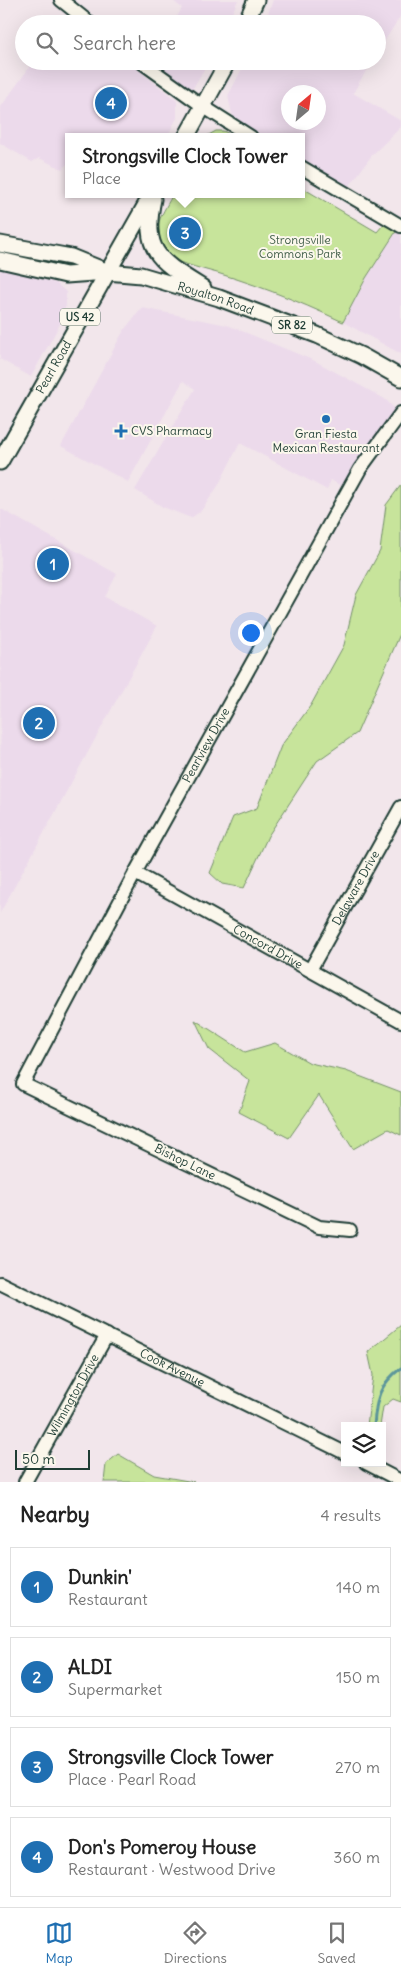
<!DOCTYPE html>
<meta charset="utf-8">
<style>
body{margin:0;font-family:Delius,sans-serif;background:#f2f2f2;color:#222}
.controls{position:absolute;right:15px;bottom:15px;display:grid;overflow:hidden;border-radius:0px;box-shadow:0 5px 20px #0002}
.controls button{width:45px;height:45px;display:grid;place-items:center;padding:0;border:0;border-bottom:1px solid #e0e0e0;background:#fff;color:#222;font:25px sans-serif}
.compass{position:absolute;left:281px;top:85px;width:45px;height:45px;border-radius:50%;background:#fff;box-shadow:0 5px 20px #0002;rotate:29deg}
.scale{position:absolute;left:15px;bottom:12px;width:75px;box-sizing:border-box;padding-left:5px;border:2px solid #1f3d34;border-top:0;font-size:14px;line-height:18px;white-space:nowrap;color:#1f3d34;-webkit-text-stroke:4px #fbf7ec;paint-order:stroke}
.you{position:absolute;left:250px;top:632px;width:18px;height:18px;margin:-12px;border:4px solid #fff;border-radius:50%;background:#1a73e8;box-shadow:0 0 0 8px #1a73e833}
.badge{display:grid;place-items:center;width:32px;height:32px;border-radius:50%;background:#1f6fb2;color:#fff;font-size:16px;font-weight:700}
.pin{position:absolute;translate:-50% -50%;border:2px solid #fff;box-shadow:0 1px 5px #0006}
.popup{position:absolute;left:65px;top:133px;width:240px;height:65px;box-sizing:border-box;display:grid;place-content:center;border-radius:0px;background:#fff;filter:drop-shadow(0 1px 4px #0005);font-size:16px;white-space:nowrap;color:#767676}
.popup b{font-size:19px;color:#222}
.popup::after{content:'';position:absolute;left:50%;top:100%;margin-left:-10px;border:10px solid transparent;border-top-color:#fff}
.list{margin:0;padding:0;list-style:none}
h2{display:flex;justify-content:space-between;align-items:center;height:65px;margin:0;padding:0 20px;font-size:21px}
h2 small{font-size:16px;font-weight:400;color:#767676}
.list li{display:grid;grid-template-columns:32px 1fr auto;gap:15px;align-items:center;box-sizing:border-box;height:80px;margin:0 10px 10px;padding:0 10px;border:1px solid #e0e0e0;border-radius:0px}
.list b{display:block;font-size:19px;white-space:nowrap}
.list p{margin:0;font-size:16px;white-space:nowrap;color:#767676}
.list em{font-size:16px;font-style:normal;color:#767676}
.icon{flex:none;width:28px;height:28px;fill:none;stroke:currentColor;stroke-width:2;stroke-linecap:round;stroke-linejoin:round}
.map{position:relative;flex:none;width:401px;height:1482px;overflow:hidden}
.search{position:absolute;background:#fff;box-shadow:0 5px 20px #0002;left:15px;right:15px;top:15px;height:55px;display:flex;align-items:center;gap:12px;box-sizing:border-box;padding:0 18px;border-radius:28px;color:#767676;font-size:19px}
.sheet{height:425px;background:#fff}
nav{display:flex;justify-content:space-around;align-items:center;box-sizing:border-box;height:70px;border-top:1px solid #e0e0e0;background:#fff;font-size:14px;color:#767676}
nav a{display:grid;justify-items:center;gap:2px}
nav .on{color:#1f6fb2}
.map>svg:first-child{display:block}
.built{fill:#ecdaeb;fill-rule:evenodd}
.green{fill:#c7e49b;stroke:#739068}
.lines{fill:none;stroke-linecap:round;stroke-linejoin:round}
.stream{stroke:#5b969b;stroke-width:3}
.minor-casing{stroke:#1f3d34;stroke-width:16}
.major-casing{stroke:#1f3d34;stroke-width:19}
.minor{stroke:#fbf7ec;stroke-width:12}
.major{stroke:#fbf7ec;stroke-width:15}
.poi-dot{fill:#1f6fb2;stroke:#fbf7ec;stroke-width:2}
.labels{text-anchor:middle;stroke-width:4;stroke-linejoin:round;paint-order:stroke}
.shield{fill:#fbf7ec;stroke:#61756b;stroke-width:1}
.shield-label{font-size:11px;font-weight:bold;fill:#1f3d34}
.park-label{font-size:12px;fill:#415e49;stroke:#fbf7ec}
.street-label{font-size:12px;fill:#1f3d34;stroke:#fbf7ec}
.poi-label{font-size:12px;fill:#1f3d34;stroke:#fbf7ec;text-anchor:start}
</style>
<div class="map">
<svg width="401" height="1482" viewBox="0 0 401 1482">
<rect width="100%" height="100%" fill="#f2e6eb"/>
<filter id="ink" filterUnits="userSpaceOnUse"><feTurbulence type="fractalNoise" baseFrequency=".02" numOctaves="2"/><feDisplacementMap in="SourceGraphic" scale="10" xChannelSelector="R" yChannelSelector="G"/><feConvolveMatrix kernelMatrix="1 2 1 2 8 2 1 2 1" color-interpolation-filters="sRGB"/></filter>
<g filter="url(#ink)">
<path class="built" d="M172,0H238L227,24H173L182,8Z
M273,0H401V15L377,53V24H264Z
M34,61H127L177,101V118L167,137H69V162L62,169L39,158L32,162L0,143V108Z
M153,61H209L193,88L186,89L151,64Z
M246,61H372L353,93L401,121V127L372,155L352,183L347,187L301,159V137H265L236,119L232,114L228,96ZM288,92H318V122H288Z
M397,230L401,231V354L343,322L366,278Z
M0,267L56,283L66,292V305L61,322L31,377L0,359Z
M142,308L227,325L315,361L385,399L396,410L341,486L331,480L327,490L240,443L218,486L201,511L191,518L163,507L135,490L195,389L183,381L128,482L61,446L124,330Z
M1,509L117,574L105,597L157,626L0,913Z"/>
<path class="green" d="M216,131H223L236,137H205Z
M301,187L377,232L383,225L397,230L366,278L343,322C296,300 249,281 199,268C187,264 169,261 161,251C147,234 165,210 173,194H301Z
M401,485V632L357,733L317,761L268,836L244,888L222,884L210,873L233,817L257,808L281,746L311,705L344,645L356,595L380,551L386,505Z
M195,1020L245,1052L275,1043L310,1063L346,1071L401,1092V1135L388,1129L353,1149L319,1095L289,1138L239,1112L250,1081L209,1049Z
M401,1325V1402L393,1399L383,1407L380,1426H367L373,1375L368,1352Z
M118,1454L154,1475L194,1482H104L106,1464Z"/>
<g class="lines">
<path class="stream" d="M374,1426C376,1398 379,1385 401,1368"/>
<g class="minor-casing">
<g id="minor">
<path d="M61,0L91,24"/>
<path d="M140,61L204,107L251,137"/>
<path d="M301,167L401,226"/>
<path id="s1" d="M135,873L401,1021"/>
<path id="s2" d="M310,970L401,807"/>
<path id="s3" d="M350,1230L319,1227L23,1084L135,873L360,469L401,413"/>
<path id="s4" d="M0,1283L345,1453"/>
<path d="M366,1463L401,1481"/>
<path id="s5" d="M25,1482L107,1335"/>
</g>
</g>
<g class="major-casing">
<g id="major">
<path d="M245,24L256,0"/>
<path d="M186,137L228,61"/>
<path d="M153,199C142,253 160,261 203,288"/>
<path d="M0,244L71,257L103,270"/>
<path id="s6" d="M0,260L66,275L107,272L141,275L219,298L317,335L362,356L401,378"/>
<path id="s7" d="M0,462L152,194"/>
</g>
</g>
<use href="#minor" class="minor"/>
<use href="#major" class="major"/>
</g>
</g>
<g class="poi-dot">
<circle cx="326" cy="419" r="5"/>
<path d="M118.5 423.5h5v5h5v5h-5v5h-5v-5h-5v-5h5z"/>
</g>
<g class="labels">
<g class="shield">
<rect x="60" y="308.5" width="40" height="17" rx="4"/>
<rect x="272" y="316.5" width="40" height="17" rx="4"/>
</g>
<g class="shield-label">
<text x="80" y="321">US 42</text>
<text x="292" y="329">SR 82</text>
</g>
<g class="park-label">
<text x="300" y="244">Strongsville<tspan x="300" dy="14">Commons Park</tspan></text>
</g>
<g class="street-label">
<text dy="4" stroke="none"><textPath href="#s6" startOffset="221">Royalton Road</textPath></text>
<text dy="4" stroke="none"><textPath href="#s7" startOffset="109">Pearl Road</textPath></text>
<text dy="4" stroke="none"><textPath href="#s3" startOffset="745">Pearlview Drive</textPath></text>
<text dy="4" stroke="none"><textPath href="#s2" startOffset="94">Delaware Drive</textPath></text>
<text dy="4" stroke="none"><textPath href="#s1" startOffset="152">Concord Drive</textPath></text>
<text transform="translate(185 1162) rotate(26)" y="4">Bishop Lane</text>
<text dy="4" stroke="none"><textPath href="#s4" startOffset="192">Cook Avenue</textPath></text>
<text dy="4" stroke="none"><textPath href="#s5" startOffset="99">Wilmington Drive</textPath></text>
</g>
<g class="poi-label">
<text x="131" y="435">CVS Pharmacy</text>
<text x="326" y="438" text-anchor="middle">Gran Fiesta<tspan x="326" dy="14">Mexican Restaurant</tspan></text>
</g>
</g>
</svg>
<div class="controls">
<button><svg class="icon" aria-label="layers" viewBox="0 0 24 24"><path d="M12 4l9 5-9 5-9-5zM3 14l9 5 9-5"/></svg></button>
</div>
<svg class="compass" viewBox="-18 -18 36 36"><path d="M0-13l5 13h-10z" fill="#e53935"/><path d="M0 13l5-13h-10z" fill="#767676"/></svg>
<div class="scale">50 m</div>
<div class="you"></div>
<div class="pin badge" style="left:53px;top:564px">1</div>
<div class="pin badge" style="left:39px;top:723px">2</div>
<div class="pin badge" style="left:185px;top:233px">3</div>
<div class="popup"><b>Strongsville Clock Tower</b>Place</div>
<div class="pin badge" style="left:111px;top:103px">4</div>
<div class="search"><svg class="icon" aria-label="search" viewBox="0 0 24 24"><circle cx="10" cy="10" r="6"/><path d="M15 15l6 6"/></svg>Search here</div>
</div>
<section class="sheet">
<h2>Nearby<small>4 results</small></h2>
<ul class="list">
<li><span class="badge">1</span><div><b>Dunkin'</b><p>Restaurant</p></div><em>140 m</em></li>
<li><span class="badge">2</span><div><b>ALDI</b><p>Supermarket</p></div><em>150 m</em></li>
<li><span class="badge">3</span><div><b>Strongsville Clock Tower</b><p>Place · Pearl Road</p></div><em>270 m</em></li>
<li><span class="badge">4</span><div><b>Don's Pomeroy House</b><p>Restaurant · Westwood Drive</p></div><em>360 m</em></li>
</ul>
</section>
<nav>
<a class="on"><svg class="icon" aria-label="map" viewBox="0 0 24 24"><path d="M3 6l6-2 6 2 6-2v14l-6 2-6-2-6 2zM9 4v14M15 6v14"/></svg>Map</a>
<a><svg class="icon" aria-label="directions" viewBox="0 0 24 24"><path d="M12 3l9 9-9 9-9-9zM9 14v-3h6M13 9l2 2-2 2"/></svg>Directions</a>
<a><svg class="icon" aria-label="saved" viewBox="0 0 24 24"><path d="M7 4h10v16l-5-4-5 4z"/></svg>Saved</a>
</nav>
